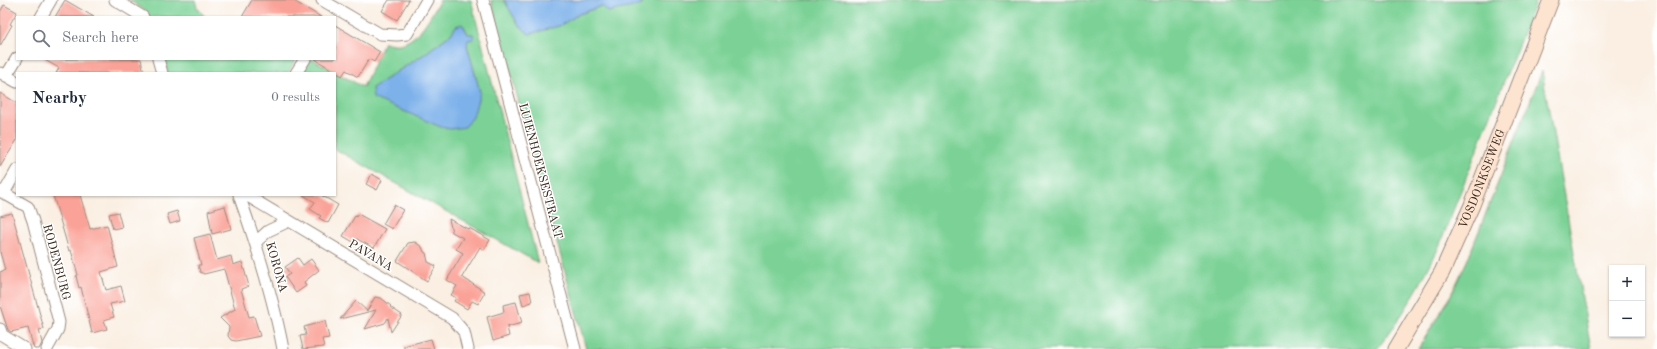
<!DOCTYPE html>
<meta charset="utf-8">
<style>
body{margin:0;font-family:"Old Standard TT",serif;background:#f2f2f3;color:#1f2937}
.controls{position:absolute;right:12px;bottom:12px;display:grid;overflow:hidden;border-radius:0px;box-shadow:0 1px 3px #0004}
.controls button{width:36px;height:36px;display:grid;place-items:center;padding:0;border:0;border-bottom:1px solid #e0e1e3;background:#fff;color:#1f2937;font:20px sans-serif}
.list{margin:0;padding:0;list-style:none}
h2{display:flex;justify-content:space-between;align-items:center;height:52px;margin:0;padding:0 16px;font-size:17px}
h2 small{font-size:13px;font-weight:400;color:#747a83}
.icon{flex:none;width:22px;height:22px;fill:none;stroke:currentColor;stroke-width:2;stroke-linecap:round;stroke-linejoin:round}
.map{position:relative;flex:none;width:1657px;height:349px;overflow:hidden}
.search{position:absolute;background:#fff;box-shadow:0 1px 3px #0004;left:16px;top:16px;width:320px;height:44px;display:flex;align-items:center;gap:10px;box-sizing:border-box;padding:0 14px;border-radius:0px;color:#747a83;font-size:15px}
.panel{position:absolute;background:#fff;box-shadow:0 1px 3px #0004;left:16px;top:72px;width:320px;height:124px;border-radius:0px}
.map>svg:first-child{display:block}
.green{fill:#7bd296;stroke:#5b7e5a;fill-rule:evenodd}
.water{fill:#7db1ea;stroke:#5c6e84}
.building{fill:#faa297}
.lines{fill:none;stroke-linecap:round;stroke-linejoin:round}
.street-casing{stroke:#9a8c80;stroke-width:13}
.secondary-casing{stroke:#9a8c80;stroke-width:17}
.street{stroke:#fff;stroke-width:11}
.secondary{stroke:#fde4d1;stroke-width:15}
.labels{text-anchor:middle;stroke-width:3;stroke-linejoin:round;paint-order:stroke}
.street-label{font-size:12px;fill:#3b2a1e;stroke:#fff}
</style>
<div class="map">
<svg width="1657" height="349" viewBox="0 0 1657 349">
<rect width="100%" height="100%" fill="#fff"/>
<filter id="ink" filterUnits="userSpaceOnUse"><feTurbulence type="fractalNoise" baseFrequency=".025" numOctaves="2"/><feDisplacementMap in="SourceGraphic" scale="8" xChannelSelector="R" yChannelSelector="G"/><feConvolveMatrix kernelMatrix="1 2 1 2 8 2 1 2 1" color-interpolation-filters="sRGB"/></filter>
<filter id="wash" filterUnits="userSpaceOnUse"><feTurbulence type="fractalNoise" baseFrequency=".012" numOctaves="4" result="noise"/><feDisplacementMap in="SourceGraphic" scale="16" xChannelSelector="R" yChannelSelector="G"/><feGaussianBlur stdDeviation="0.9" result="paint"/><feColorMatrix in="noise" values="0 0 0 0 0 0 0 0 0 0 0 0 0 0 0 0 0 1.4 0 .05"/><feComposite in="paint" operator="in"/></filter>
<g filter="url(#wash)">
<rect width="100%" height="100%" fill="#faefe2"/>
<path class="green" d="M129,0H195L197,7L205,17H149L147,12Z
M440,0H471L538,263L335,149V73H302L309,59H312L363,87L384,42C389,43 395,45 400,44C419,40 431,15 440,0ZM456,26H464L468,34L467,45L480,92L372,88L423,55L451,34Z
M491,0H504L518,24L559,26L579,14L602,6L608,12L642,4L641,0H1536L1438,249C1421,284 1402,318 1377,349H586Z
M163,59H296L288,73H168Z
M1542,71L1591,349H1418L1449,299L1467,261Z"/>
<path class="water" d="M504,0H641L642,5L608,12L602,6L579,14L559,26L529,34L518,24Z
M462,24L468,34H473L474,39L468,40L467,45L480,92L473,117L465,127L451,129L441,127L373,98L372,88L423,55L451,34L456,26Z"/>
<g id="blocks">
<path class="building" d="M65,0L94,17H55Z
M252,0H292L321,17H242Z
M389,0H409L397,20L382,11Z
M4,5L17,12L10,24L12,25L0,46V12Z
M335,25L380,52L374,62L369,59L358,77L346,70L342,76L315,59H335Z
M43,59H141L144,73H56L59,68Z
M0,93L17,103V140L0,167Z
M372,174L382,180L377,190L366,184Z
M53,195H80L90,229L107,225L118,267L101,272L106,290L121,286L125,301L110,304L114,317L104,320L107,329L92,333L81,287L79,288L76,276L78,275L71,250L69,251Z
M303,195H321L338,205L328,223L319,218L321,216L310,209L315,202Z
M394,205L403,210L392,229L383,224Z
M225,206L231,229L212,234L208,211Z
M177,211L180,221L170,224L167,214Z
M118,212L122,227L113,229L109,214Z
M12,213L44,329L39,330L42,343L39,349H34L28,328L11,332L8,330L0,306V272L5,270L0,252V216Z
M358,214L385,229L374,248L357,239L355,243L343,236L355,216L356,217Z
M449,219L468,229L469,228L490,240L484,250L480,247L462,277L485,292L478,304L472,301L467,309L454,301L456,298L451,295L457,286L447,280L463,253L456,249L463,238L452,232Z
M210,234L217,260L231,256L233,265L242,262L249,286L241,289L249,317L254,316L260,336L236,341L231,340L228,336L229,327L220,318L235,309L224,269L204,274L200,272L198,265H201L194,238Z
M415,242L422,247L424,252L426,253L428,262L436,266L427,281L397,261L408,243Z
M298,258L303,265L311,259L319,270L304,282L306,286L296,293L285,277L290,274L285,267Z
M530,292L532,302L523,305L520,294Z
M375,297L381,298L391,306L390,307L402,315L391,332L388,318L385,323L365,329L376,310L340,319L356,301L367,311Z
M516,302L522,323L507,327L509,336L493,341L487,317L504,312L503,305Z
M325,321L329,338L322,339L324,347L303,349L300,336L306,335L304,327Z
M431,339L434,349H404V346Z"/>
</g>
</g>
<g filter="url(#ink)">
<use href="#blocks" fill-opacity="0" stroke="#9a8c80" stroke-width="1"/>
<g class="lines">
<g class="street-casing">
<path id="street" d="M115,0L143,17
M322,0L380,34L397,35L407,34L427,0
M483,0L575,349
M41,17L51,0
M158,59L162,73
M1,73L17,82
M296,73L305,59
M6,76L17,58
M0,191L28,207L33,221L59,322L58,329L47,349
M4,193L17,170
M239,195C257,246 273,296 283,349
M246,195L452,318L464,332L468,349
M256,242L268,231L289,221
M0,329L2,335L25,349"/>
</g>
<g class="secondary-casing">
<g id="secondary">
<path id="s1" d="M1396,349L1442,272L1472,205L1551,0"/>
</g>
</g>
<use href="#street" class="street"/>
<use href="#secondary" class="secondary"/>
</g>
</g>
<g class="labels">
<g class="street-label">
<text transform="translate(541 171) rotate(75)" y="4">LUIENHOEKSESTRAAT</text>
<text dy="4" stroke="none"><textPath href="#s1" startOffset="191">VOSDONKSEWEG</textPath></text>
<text transform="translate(371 255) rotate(31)" y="4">PAVANA</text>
<text transform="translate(57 262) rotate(75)" y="4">RODENBURG</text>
<text transform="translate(277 267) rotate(74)" y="4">KORONA</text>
</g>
</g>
</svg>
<div class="controls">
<button>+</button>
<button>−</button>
</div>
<div class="search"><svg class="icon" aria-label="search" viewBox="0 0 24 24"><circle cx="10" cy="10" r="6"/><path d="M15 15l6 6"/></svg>Search here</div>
<section class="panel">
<h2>Nearby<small>0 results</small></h2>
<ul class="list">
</ul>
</section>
</div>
